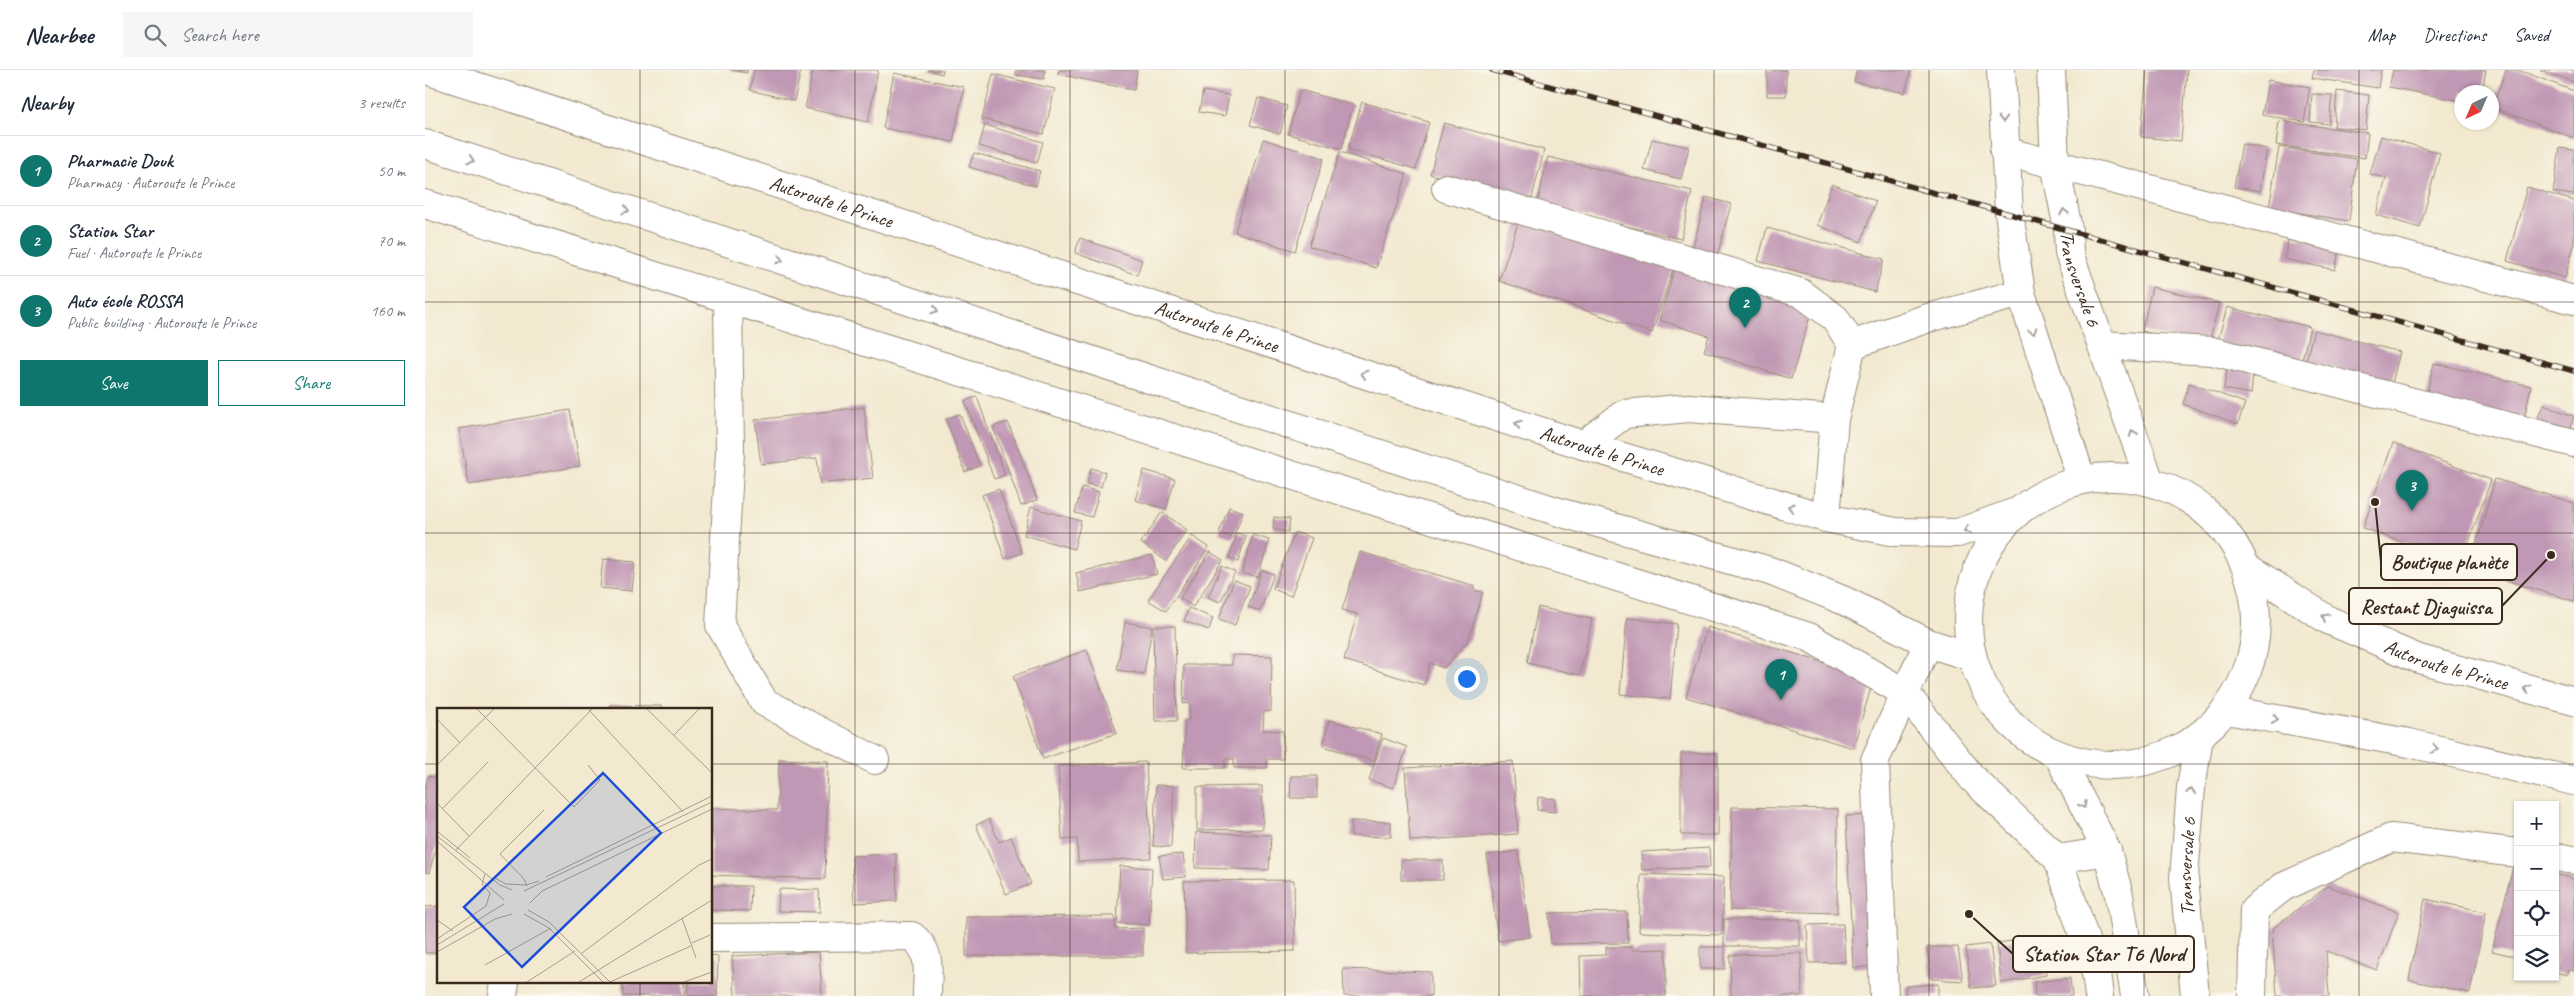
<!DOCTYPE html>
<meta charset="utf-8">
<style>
body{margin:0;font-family:Caveat,sans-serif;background:#f6f6f7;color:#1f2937}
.controls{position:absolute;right:15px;bottom:15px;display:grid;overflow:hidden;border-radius:0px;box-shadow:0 1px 4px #0004}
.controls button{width:45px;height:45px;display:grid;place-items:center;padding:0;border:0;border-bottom:1px solid #e0e1e3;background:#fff;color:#1f2937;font:25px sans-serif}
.compass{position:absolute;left:2029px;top:15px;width:45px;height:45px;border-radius:50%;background:#fff;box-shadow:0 1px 4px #0004;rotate:224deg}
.you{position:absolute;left:1041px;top:608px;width:18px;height:18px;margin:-12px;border:4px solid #fff;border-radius:50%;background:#1a73e8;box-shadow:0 0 0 8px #1a73e833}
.badge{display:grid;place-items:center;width:32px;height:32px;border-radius:50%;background:#0f766e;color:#fff;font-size:16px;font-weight:700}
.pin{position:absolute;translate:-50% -41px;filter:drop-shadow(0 1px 2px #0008)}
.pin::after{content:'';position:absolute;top:26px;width:18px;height:15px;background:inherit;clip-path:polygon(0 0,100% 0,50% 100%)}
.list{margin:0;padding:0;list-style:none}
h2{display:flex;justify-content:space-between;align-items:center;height:65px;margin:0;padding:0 20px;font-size:21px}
h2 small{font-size:16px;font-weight:400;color:#747a83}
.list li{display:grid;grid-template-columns:32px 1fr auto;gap:15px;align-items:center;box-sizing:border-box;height:70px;padding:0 20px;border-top:1px solid #e0e1e3}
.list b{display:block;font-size:19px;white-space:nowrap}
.list p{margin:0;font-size:16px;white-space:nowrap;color:#747a83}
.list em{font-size:16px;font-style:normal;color:#747a83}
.actions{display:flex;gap:10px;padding:15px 20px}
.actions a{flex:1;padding:11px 0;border:1px solid #0f766e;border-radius:0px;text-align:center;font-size:18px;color:#0f766e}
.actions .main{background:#0f766e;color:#fff}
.icon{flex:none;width:28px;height:28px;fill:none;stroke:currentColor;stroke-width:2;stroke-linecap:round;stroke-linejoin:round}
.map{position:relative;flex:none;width:2149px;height:926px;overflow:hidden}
header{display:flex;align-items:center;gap:30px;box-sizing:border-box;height:70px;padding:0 25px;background:#fff;border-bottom:1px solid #e0e1e3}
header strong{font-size:24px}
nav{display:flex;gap:28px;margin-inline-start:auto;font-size:18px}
.search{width:350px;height:45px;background:#f6f6f7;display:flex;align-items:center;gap:12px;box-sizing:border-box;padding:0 18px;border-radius:0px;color:#747a83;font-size:19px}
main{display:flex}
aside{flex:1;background:#fff}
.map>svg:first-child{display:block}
.building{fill:#c097b4}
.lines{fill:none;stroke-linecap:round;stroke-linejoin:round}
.minor-casing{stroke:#968a77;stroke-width:30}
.major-casing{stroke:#968a77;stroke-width:30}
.minor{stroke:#fff;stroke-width:28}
.major{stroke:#fff;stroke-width:28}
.rail-casing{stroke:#3b2a1e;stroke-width:5.5}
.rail{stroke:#fbf7ec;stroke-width:4;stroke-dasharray:11;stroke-linecap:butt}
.oneway{stroke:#a79f9a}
.grid{fill:none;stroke:#3b2a1e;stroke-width:1;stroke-opacity:0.55}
.labels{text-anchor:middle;stroke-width:4.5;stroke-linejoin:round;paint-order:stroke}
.street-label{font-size:20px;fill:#3b2a1e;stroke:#fbf7ec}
.inset-road{fill:none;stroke:#a99d89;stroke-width:1}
.view{fill:#1d4ed8;fill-opacity:0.15;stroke:#1d4ed8;stroke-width:2.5}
.inset-edge{fill:none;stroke:#3b2a1e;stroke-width:2.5}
.leader{fill:none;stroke:#3b2a1e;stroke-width:2}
.callout-dot{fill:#3b2a1e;stroke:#fbf7ec;stroke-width:2}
.callout{fill:#fbf7ec;stroke:#3b2a1e;stroke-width:2}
.callout-label{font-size:21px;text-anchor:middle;font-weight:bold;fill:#3b2a1e}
</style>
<header>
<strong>Nearbee</strong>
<div class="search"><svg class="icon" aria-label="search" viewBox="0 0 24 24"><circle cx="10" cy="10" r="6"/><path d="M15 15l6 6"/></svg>Search here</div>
<nav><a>Map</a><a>Directions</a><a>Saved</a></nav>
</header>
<main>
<aside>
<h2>Nearby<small>3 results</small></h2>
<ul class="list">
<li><span class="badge">1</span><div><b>Pharmacie Douk</b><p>Pharmacy · Autoroute le Prince</p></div><em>50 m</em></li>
<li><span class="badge">2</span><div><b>Station Star</b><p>Fuel · Autoroute le Prince</p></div><em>70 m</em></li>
<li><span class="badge">3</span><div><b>Auto école ROSSA</b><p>Public building · Autoroute le Prince</p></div><em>160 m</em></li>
</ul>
<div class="actions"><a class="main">Save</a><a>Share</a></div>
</aside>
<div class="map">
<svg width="2149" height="926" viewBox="0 0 2149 926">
<rect width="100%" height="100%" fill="#fbf7ec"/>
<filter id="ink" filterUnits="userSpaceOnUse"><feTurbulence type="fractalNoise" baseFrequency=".02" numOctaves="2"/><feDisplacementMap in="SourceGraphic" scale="10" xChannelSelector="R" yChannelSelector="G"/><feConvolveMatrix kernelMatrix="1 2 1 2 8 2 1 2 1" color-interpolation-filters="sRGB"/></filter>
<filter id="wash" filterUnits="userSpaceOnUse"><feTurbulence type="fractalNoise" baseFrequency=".0096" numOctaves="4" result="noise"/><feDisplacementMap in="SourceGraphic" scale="20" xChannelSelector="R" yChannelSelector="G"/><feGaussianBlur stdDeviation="1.12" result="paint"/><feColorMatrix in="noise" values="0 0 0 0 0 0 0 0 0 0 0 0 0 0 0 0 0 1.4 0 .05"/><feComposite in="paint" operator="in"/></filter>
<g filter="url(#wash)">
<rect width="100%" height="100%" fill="#f2e9d0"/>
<g id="blocks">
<path class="building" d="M305,0H322V3Z
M329,0H376L369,31L325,20Z
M388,0H453L443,52L380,38Z
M503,0H518L517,4Z
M591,0H620L619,9L591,5Z
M634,0H712L709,20L633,4Z
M1342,0H1361V26H1342Z
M1432,0H1486L1480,23L1429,12Z
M1722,0H1762L1756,71L1716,67Z
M1889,0H1956L1953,18L1887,8Z
M1968,0H2061L2057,22H2036V31L1964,17Z
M2081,0H2093L2149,21V68L2067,37Z
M2115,0H2149V12Z
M469,3L539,17L528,72L458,58Z
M568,4L630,19L619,64L557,49Z
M1843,10L1885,17L1879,52L1837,45Z
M875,20L928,35L917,79L863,64Z
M778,21L804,25L800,46L774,42Z
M1912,21L1944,25L1941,60L1909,57Z
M1887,24L1907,25L1904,54L1885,52Z
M833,28L862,36L855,64L825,55Z
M937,32L1004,52L991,99L923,79Z
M1854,51L1943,63L1940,88L1851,75Z
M1019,53L1119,80L1106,132L1005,104Z
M560,55L618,72L612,93L554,76Z
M1956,66L2015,83L1995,158L1951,145L1961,108L1945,104Z
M838,69L899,88L870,181L810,162Z
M1227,69L1264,77L1256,109L1219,100Z
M1817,74L1842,79L1835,121L1809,117Z
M1854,77L1932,89L1924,151L1844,138Z
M2135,78L2149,80V125L2128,122Z
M915,82L982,104L951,198L884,176Z
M549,83L615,101L611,116L544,97Z
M1123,87L1267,121L1256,169L1112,135Z
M1407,114L1451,131L1436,172L1392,155Z
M2102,117L2149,131V175L2140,208L2082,191Z
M1281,127L1306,134L1292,187L1267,181Z
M1096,144L1249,196L1227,263L1074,211Z
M1342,158L1459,189L1450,222L1333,191Z
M1864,166L1915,176L1910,200L1859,189Z
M655,168L717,190L712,205L650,183Z
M1251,194L1388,236L1366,309L1279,281L1284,266L1234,250Z
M1727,217L1794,233L1783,277L1717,261Z
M1802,237L1885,257L1876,294L1792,274Z
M1889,260L1975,282L1967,313L1881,290Z
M1803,291L1829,295L1826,324L1799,319Z
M2009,293L2106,316L2098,354L2000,331Z
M1764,313L1820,333L1813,354L1758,334Z
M552,327L580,405L569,409L540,331Z
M2118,335L2149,346L2143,367L2110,355Z
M439,337L448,408L395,414L392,388L336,394L330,350Z
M145,340L155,396L44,415L34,359Z
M535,344L555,396L540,402L521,349Z
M583,352L612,430L596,436L568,357Z
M1968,373L2066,410L2036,494L1938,458Z
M666,398L680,402L676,417L662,414Z
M719,400L750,409L741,439L710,430Z
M2070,409L2149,433V531L2044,499Z
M657,417L674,422L667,447L650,443Z
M574,419L597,483L580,489L557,425Z
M606,437L656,451L649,479L599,465Z
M804,437L818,442L808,468L794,463Z
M737,442L762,460L741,491L716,473Z
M849,447L865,449L863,462L848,459Z
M870,462L887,468L866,526L848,519Z
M812,463L821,466L813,492L804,488Z
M828,465L844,470L833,507L817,503Z
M767,466L784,477L741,541L723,530Z
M785,482L798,490L768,537L755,528Z
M935,482L1050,516L1048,520L1058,522L1044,569L1019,598L1005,593L999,615L919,590L932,544L917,540Z
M727,485L732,504L655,522L651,503Z
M178,489L210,492L207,521L175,518Z
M797,496L810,502L795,532L783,527Z
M837,500L849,504L835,541L823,537Z
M809,510L825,516L810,555L794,549Z
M1113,537L1167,549L1155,605L1102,593Z
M764,538L788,548L784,560L759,551Z
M1202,548L1252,554L1245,629L1195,624Z
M700,552L727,557L719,604L692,600Z
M728,556H750L752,651H730Z
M1282,557L1449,608L1428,678L1261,627Z
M662,580L692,663L618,689L588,606Z
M807,585L847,586L846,641L839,642L838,660L858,661V689H842V698H809V689H800V698H758L760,650H764L765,633L758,634L759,595H807Z
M184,635L236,636V640H184Z
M904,650L957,664L949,691L898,676Z
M958,668L982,677L968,718L944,710Z
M1256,683H1293V765H1256Z
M354,689L403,691L400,809L286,805V738L352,740Z
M1088,691L1093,764L985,771L980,698Z
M721,692L726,788L653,792L652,769L637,770L633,696Z
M3,706L14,708V768L4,803L0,802V718Z
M866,706H892V728H865Z
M731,715L749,716L746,777L728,776Z
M837,716L838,759L772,760V717Z
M1113,727L1130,729V742L1112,740Z
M1307,737L1413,739L1412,843L1305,840Z
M1447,745L1454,896L1428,898L1421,746Z
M564,749L574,772L586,767L606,814L581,824L551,755Z
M926,751L966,752V767L926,766Z
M771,762L846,765L844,800L770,798Z
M1284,778L1285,797L1217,800L1216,782Z
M1093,781L1105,867L1073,871L1062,785Z
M471,784L472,831L429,833L427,786Z
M758,784L761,807L738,809L734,786Z
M976,790H1018V810H976Z
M2089,793L2093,794V887L2067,881Z
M695,796L727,798L724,855L692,853Z
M1216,804L1299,807L1297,865L1214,862Z
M2130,804L2149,809V901L2143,900L2142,905L2130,902Z
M869,810L870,881L761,883L759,811Z
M286,816H326L325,841L286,840Z
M1903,816L1974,842L1952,900L1901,881L1904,926H1852L1847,859Z
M354,819L394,820L395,842L353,841Z
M2000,829L2061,842L2045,923L1984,910Z
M14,836V883H0V837Z
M1202,842L1203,873L1126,874L1124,843Z
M690,846V859L718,858V886H541V847Z
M1299,849L1375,850V876H1299Z
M1418,854L1420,892L1384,893L1382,855Z
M1617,867L1621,905L1576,913L1572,873Z
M1565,874L1571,916L1546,918L1541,877Z
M1181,877H1207V880L1241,879V926H1156L1155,886L1181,885Z
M1275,877H1300V899H1275Z
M1502,877H1533L1538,911L1506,909Z
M394,882L397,926H310L307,886Z
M1376,883L1377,926H1306L1305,885Z
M286,885L293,886L292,926H262L263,912H286Z
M918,899L1006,902V926H919Z
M1645,908L1647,926H1610L1609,912Z
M198,912H259V926H198Z
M1513,914V926H1480V916Z"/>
</g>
</g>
<g filter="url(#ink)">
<use href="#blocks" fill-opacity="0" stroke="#968a77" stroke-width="1"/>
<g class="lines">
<g class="minor-casing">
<path id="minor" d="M1579,81L2149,230
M1021,118L1376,223L1410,248L1427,275L1503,248L1596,223
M0,134L1384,567L1480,623L1548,709L1633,789L1671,903L1674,926
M303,229L305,382L295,555L339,632L450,690
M1677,275L1787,281L2149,373
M1158,375L1199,344L1264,338L1409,349
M1401,448L1409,349L1427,275
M2130,787L2149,790
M1633,789L1682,781
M286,868L487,866C508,882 502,902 502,926
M78,926L80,912
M1459,926L1450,690L1503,573
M1827,926L1829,840L1858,817L1966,768L2093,783"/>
</g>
<g class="major-casing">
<g id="major">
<path id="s1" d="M1,0L1158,375L1401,448L1470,462L1533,463L1588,443"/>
<path d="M1576,0L1584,143L1596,223L1656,408"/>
<path id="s2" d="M1626,0L1630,94L1643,159L1644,183L1724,409"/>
<path d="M0,74L1137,443L1345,501L1420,531L1503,573L1547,587"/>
<circle cx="1687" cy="551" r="144"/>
<path id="s3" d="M1823,498L1903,550L1994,589L2149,631"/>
<path d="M1802,640L1984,673L2149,711"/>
<path d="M1636,691L1682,781L1694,825L1710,926"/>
<path id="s4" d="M1770,926L1759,808L1766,718L1774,667"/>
</g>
</g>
<use href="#minor" class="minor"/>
<use href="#major" class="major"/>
<g class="rail-casing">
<path id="rail" d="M1067,0L2149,301"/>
</g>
<use href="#rail" class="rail"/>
</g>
<defs><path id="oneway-chevron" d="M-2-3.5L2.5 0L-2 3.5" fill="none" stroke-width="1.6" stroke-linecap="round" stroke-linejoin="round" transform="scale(1.25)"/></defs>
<g class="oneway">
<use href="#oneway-chevron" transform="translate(1578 49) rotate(88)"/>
<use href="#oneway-chevron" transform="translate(46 90) rotate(18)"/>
<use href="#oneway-chevron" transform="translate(201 140) rotate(18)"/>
<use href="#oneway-chevron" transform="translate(1639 142) rotate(-101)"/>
<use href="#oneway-chevron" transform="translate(355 190) rotate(18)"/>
<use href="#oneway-chevron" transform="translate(510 240) rotate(18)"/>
<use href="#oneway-chevron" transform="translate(1608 261) rotate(72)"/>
<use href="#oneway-chevron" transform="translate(939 304) rotate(-162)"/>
<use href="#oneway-chevron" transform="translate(1093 354) rotate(-162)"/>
<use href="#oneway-chevron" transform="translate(1708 363) rotate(-110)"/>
<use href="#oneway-chevron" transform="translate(1366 437) rotate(-163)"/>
<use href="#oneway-chevron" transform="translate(1542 460) rotate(160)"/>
<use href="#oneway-chevron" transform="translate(1900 547) rotate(-149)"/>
<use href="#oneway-chevron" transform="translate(2102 619) rotate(-165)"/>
<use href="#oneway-chevron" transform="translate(1850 649) rotate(11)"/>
<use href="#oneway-chevron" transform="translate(2010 679) rotate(13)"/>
<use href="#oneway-chevron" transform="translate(1766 721) rotate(-84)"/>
<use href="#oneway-chevron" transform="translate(1658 735) rotate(63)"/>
</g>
</g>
<path class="grid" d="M215,0V640M430,0V926M645,0V926M860,0V926M1074,0V926M1289,0V926M1504,0V926M1719,0V926M1934,0V926M0,232H2149M0,463H2149M0,694H14M286,694H2149M215,912V926"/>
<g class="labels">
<g class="street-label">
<text dy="7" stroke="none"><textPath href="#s1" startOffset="426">Autoroute le Prince</textPath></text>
<text dy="7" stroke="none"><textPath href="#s2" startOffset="212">Transversale 6</textPath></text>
<text dy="7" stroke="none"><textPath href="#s1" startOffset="831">Autoroute le Prince</textPath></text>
<text dy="7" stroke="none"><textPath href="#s1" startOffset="1236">Autoroute le Prince</textPath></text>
<text dy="7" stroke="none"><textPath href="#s3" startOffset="222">Autoroute le Prince</textPath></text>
<text dy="7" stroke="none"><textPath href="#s4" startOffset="130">Transversale 6</textPath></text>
</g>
</g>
<g transform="translate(12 638)">
<rect width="275" height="275" fill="#f2e9d0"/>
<path class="inset-road" d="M40,1L137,99L163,72L151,57M210,1L275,65M152,2L246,104M0,11L23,35M237,27L262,1M0,57L57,1M0,95L32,128M5,101L51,54M0,123L33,150M0,128L63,177L75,182M0,133L67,192M19,142L155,1M109,169L275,88M58,170L69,176L89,177L102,173M90,178L87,171L63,146L107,102M87,183L275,94M93,195L105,183L275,101M91,202L112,214L173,274M87,206L112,220L166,274M245,210L259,250M0,212L16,223M0,231L49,198L53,185L45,176L48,166M255,235L273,227M0,237L67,196M0,244L58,211L75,206M145,245L262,157L275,151M48,257L114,220M90,274L138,243M142,274L275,192M173,274L254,238M247,274L275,264"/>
<path class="view" d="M166,65L224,125L85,259L27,199Z"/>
<rect width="275" height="275" class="inset-edge"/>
</g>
<path class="leader" d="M1950 432L1956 492M2126 485L2077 536M1544 844L1588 884"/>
<g class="callout-dot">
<circle cx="1950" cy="432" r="5"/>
<circle cx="2126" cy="485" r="5"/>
<circle cx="1544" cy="844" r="5"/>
</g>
<g class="callout">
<rect x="1956" y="474" width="136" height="36" rx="5"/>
<rect x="1924" y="518" width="153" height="36" rx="5"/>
<rect x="1588" y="866" width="181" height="36" rx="5"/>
</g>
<g class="callout-label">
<text x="2024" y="499">Boutique planète</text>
<text x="2001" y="544">Restant Djaguissa</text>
<text x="1679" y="891">Station Star T6 Nord</text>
</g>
</svg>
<div class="controls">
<button>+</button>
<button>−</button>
<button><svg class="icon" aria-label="locate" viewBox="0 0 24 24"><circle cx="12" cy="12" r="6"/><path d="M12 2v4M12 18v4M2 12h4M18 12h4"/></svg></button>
<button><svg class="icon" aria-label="layers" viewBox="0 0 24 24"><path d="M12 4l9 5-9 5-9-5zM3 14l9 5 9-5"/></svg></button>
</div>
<svg class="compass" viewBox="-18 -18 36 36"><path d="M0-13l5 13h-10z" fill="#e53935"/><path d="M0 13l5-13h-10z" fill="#747a83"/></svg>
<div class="you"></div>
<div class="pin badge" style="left:1356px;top:630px">1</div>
<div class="pin badge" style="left:1320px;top:258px">2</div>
<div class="pin badge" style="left:1987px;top:441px">3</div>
</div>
</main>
